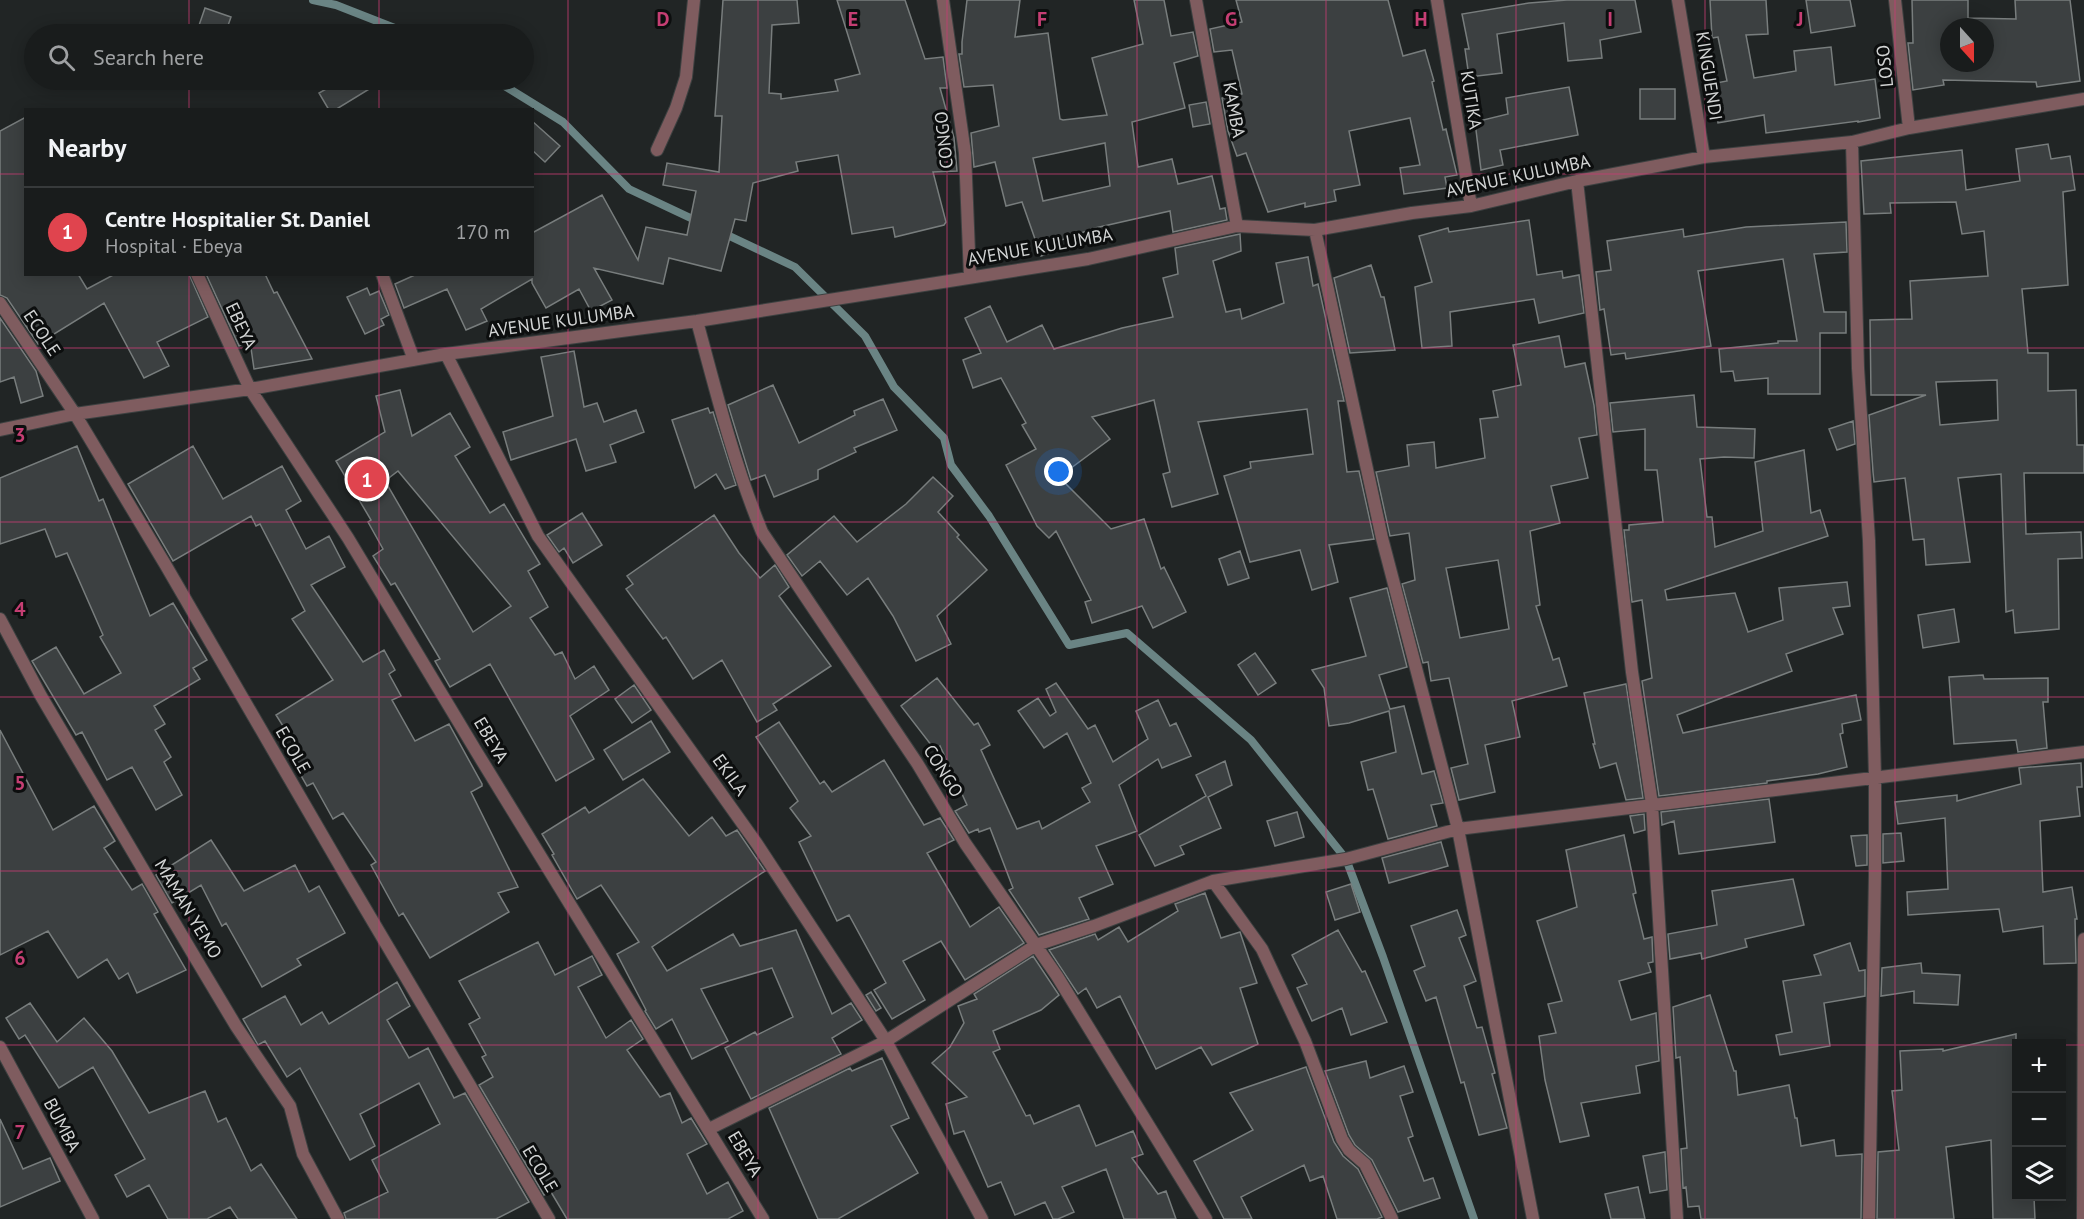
<!DOCTYPE html>
<meta charset="utf-8">
<style>
body{margin:0;font-family:"PT Sans",sans-serif;background:#262929;color:#f1f3f6}
.controls{position:absolute;right:18px;bottom:18px;display:grid;overflow:hidden;border-radius:0px;box-shadow:0 3px 15px #0003}
.controls button{width:54px;height:54px;display:grid;place-items:center;padding:0;border:0;border-bottom:2px solid #373a3b;background:#191c1c;color:#f1f3f6;font:30px sans-serif}
.compass{position:absolute;left:1940px;top:18px;width:54px;height:54px;border-radius:50%;background:#191c1c;box-shadow:0 3px 15px #0003;rotate:159deg}
.you{position:absolute;left:1059px;top:472px;width:21px;height:21px;margin:-15px;border:4px solid #fff;border-radius:50%;background:#1a73e8;box-shadow:0 0 0 9px #1a73e833}
.badge{display:grid;place-items:center;width:39px;height:39px;border-radius:50%;background:#f49aa2;color:#fff;font-size:20px;font-weight:700}
.pin{position:absolute;translate:-50% -50%;border:3px solid #fff;box-shadow:0 2px 6px #0006}
.list{margin:0;padding:0;list-style:none}
h2{display:flex;justify-content:space-between;align-items:center;height:78px;margin:0;padding:0 24px;font-size:26px}
h2 small{font-size:20px;font-weight:400;color:#9fa1a3}
.list li{display:grid;grid-template-columns:39px 1fr auto;gap:18px;align-items:center;box-sizing:border-box;height:90px;padding:0 24px;border-top:2px solid #373a3b}
.list b{display:block;font-size:22px;white-space:nowrap}
.list p{margin:0;font-size:20px;white-space:nowrap;color:#9fa1a3}
.list em{font-size:20px;font-style:normal;color:#9fa1a3}
.icon{flex:none;width:33px;height:33px;fill:none;stroke:currentColor;stroke-width:2;stroke-linecap:round;stroke-linejoin:round}
.map{position:relative;flex:none;width:2084px;height:1219px;overflow:hidden}
.search{position:absolute;background:#191c1c;box-shadow:0 3px 15px #0003;left:24px;top:24px;width:510px;height:66px;display:flex;align-items:center;gap:15px;box-sizing:border-box;padding:0 21px;border-radius:33px;color:#9fa1a3;font-size:22px}
.panel{position:absolute;background:#191c1c;box-shadow:0 3px 15px #0003;left:24px;top:108px;width:510px;height:168px;border-radius:0px}
.map>svg:first-child{display:block}
.lines{fill:none;stroke-linecap:round;stroke-linejoin:round}
.stream{stroke:#6a8484;stroke-width:8}
.building{fill:#3c4041;stroke:#787d7d;stroke-width:1.5;fill-rule:evenodd}
.street-casing{stroke:#3d4141;stroke-width:14}
.street{stroke:#7f5c5f;stroke-width:12}
.grid{fill:none;stroke:#c53e73;stroke-width:1.5;stroke-opacity:0.55}
.labels{text-anchor:middle;stroke-width:6;stroke-linejoin:round;paint-order:stroke}
.street-label{font-size:18px;fill:#d2d4d4;stroke:#0c0e0e}
.grid-label{font-size:20px;text-anchor:middle;font-weight:bold;fill:#c53e73;stroke:#0c0e0e;stroke-width:6;stroke-linejoin:round;paint-order:stroke}
</style>
<div class="map">
<svg width="2084" height="1219" viewBox="0 0 2084 1219">
<rect width="100%" height="100%" fill="#212525"/>
<g class="lines">
<path class="stream" d="M313,0L336,5L410,34
M495,80L563,122L629,189L699,222
M721,232L795,267L865,336L894,387L944,438L951,465L989,516L1069,645L1127,633L1251,740L1346,859L1383,957L1474,1219"/>
</g>
<path class="building" d="M723,0H797L799,23L772,25L769,93L781,94V99L838,91L835,80L860,74L837,0H905L925,59L943,57L947,88H940L954,138L957,171L933,172L946,222L944,225L895,237L893,227L852,234L838,155L796,162L798,171L753,183L746,221L735,219L721,271L669,258L663,284L594,268L612,300L591,311L579,289L546,308L532,283V279L481,309L487,321L466,330L447,289L404,308L395,284L417,274H532V233L602,195L638,260L646,227L687,235L696,191L663,185L667,163L719,172L722,116H715Z
M967,0H1020L1015,37L1048,33L1060,119L1063,120L1107,115L1092,58L1143,44L1134,0H1164L1171,36L1193,32L1198,56L1174,63L1185,108L1132,122L1138,167L1172,159L1178,184L1212,176L1220,209L1225,208L1227,220L1173,232L1170,211L1095,228L1053,243L1055,251L1041,256L1022,202L1006,206L995,162L974,167L971,133L999,126L993,85L964,87L959,54H962V42ZM1105,143L1110,186L1043,201L1033,158Z
M1236,0H1388L1403,56L1425,50L1434,81L1432,82L1443,130L1446,129L1457,175L1445,177L1447,188L1404,194L1400,168L1420,165L1410,118L1349,131L1360,185L1334,190L1336,201L1305,207V203L1268,212L1246,153L1237,156L1228,131L1222,98L1242,94L1232,50L1214,52L1210,29L1242,22Z
M1567,0H1635L1641,32L1600,40L1602,58L1568,61L1564,23L1497,34L1502,73L1469,77L1465,49H1469L1462,14L1529,3Z
M1710,0H1766L1768,34L1746,35L1754,78L1796,71L1794,51L1831,47L1835,85L1875,79L1880,118L1858,122V121L1766,133L1764,115L1718,123L1711,84L1727,81L1718,37L1712,38Z
M1806,0H1850L1855,26L1811,33Z
M1912,0H1968V18L2016,19L2015,0H2070L2080,81L2037,87L2036,82L1943,80L1944,85L1913,90L1908,43H1913ZM1949,27H1985V63H1949Z
M205,8L231,17L225,34H196Z
M342,80H384L335,110H329L319,93Z
M1569,87L1578,135L1500,150L1503,165L1481,170L1475,122L1508,114L1506,98Z
M1640,89H1675V119H1640Z
M1206,102L1210,124L1193,127L1189,105Z
M26,117V274H78L87,289L115,274H189L208,317L157,342L169,366L144,378L104,303L38,344L7,298L0,295V131Z
M532,121L560,146L545,162L532,150Z
M2048,144L2051,159L2070,156L2075,190L2063,192L2068,285L2022,289L2028,353H2048V391L2076,390L2077,445H2084V473H2024L2026,534L2081,532L2082,558L2058,559L2059,629L2015,633L2013,610L2006,612L2001,474L1958,478L1970,562L1926,565L1924,539L1913,540L1905,478L1874,482L1873,472L1869,415L1926,395H1871L1870,320L1912,319L1910,281L1988,276L1984,231L1962,234L1956,202L1890,203L1891,213L1864,214L1861,161L1962,150L1966,190L2020,181L2016,149ZM1997,380L1998,420L1940,425L1936,382Z
M1529,220L1537,275L1562,271L1563,278L1579,275L1584,313L1539,323L1534,299L1450,312L1452,346L1422,348L1415,287L1432,282L1419,236L1448,228L1449,232Z
M1846,222L1847,252L1814,254L1824,312H1846V333H1820V394H1768V378L1735,381L1733,371L1721,372L1719,349L1778,343V341H1797L1783,259L1698,271L1711,346L1626,359L1625,353L1611,355L1604,309L1600,310L1596,272L1611,270L1607,241L1683,229L1684,237L1746,227Z
M1240,234L1241,251L1213,261L1226,312L1240,309L1242,319L1284,303L1276,263L1308,257L1313,286L1318,284L1344,401H1338L1347,472L1359,471L1374,539L1329,545L1338,582L1312,590L1300,550L1250,562L1224,476L1251,468L1250,462L1313,454L1307,409L1198,422L1218,494L1172,507L1163,474L1170,472L1154,400L1092,417L1110,439L1059,477L1111,529L1144,519L1161,569L1164,567L1186,612L1153,628L1142,606L1092,623L1085,602L1091,600L1056,531L1049,538L1037,526L1006,465L1036,449L1022,425L1026,423L1001,378L973,388L963,360L981,353L965,318L990,306L1007,342L1042,325L1054,349L1122,328L1173,317L1163,278L1178,274L1175,248Z
M1371,265L1381,297H1384L1395,350L1350,353L1334,278Z
M206,274H265L274,293L277,292L312,359L254,369L250,341L239,346Z
M367,288L370,295L379,291L389,315L381,319L384,325L365,334L347,297Z
M0,318L36,371L43,396L21,403L14,377L0,382Z
M1559,336L1565,367L1585,363L1594,405L1597,435L1579,438L1588,478L1551,486L1560,523L1530,531L1540,605L1536,606L1553,660L1559,658L1567,686L1512,701L1520,737L1485,745L1495,792L1459,800L1451,768L1468,764L1449,678L1431,681L1428,662L1423,663L1402,584L1415,580L1409,533L1390,536L1376,472L1409,466L1407,445L1434,442L1436,468L1485,458L1480,419L1498,417L1493,391L1521,385L1513,345ZM1498,560L1509,629L1460,638L1446,568Z
M574,351L584,407L597,403L604,422L636,410L644,432L610,445L616,462L586,471L576,439L511,460L503,432L553,416L541,357Z
M773,385L799,443L855,415L854,411L883,399L897,430L854,448L856,452L818,470V479L774,497L765,475L751,480L728,405Z
M400,390L412,436L450,413L470,447L455,456L490,513L504,504L540,564L528,571L548,607L530,618L555,655L562,652L575,679L594,666L609,690L570,716L594,759L556,781L490,664L450,687L435,661L440,659L395,583L391,585L373,556L383,549L368,522L371,520L336,461L385,432L376,396ZM398,471L511,606L473,632L385,481Z
M1694,395L1697,427L1755,429L1754,458L1724,457L1700,459L1707,517H1712L1715,547L1763,531L1755,462L1804,450L1811,513L1820,510L1828,536L1665,590L1667,600L1735,593L1748,632L1783,620L1779,588L1847,582L1850,606L1833,608L1843,634L1786,654L1792,671L1677,715L1683,733L1856,695L1861,720L1842,724L1843,733L1840,734L1847,767L1818,774L1767,781V783L1659,796L1642,681L1652,678L1642,600L1632,602L1624,530H1629V525L1663,522L1657,470H1645V429L1613,432L1610,403Z
M708,408L710,413L713,412L736,485L725,489L716,474L695,488L672,420Z
M1853,421L1855,444L1837,450L1829,429Z
M77,446L99,501L103,499L150,616L173,603L207,660L193,668L200,679L154,706L165,724L155,730L171,757L164,762L182,795L156,810L132,767L107,780L82,732L76,735L32,661L56,647L84,694L121,673L100,637L103,635L67,553L56,557L45,529L0,544V478Z
M193,446L223,499L282,466L301,501L286,510L306,549L329,536L345,567L311,585L363,662L384,650L395,670L389,674L401,696L392,700L415,741L449,724L482,784V786L471,792L518,887L498,893L509,912L430,958L403,913L399,916L371,865L376,862L343,813L333,819L313,783L307,786L291,758L300,753L276,715L333,680L292,619L305,611L260,524L256,526L251,516L173,561L128,484Z
M933,477L953,496L938,512L959,535L957,537L987,570L937,616L951,644L916,661L893,616L868,578L847,595L820,561L802,576L787,555L834,516L857,542L906,504Z
M582,513L602,545L573,563L564,548L559,552L547,535Z
M714,515L739,553L760,578L775,565L789,587L779,596L831,666L773,704L777,710L757,722L722,660L693,679L666,637L663,639L626,589L633,584L627,576Z
M1240,551L1249,578L1228,585L1219,559Z
M1387,588L1407,667L1379,675L1390,709L1404,706L1422,774L1434,771L1443,803L1431,805L1437,826L1388,839L1373,789L1368,790L1361,762L1396,752L1389,711L1349,723L1329,726L1324,688L1312,670L1366,656L1350,598Z
M1954,609L1959,642L1923,648L1918,615Z
M1255,653L1276,683L1258,695L1238,665Z
M1983,675L1984,679L2048,678V702H2043L2047,748L2018,752L2016,740L1954,744L1949,677Z
M937,678L974,725L978,723L990,745L981,750L1017,829L1039,821L1042,829L1090,802L1082,788L1091,783L1067,733L1044,748L1018,711L1038,698L1050,716L1056,712L1046,689L1056,683L1088,729L1095,725L1113,762L1148,739L1136,711L1158,700L1170,726L1176,723L1191,756L1162,768L1158,759L1119,785L1137,831L1096,846L1113,884L1079,898L1089,919L1039,935L1009,890L1013,888L990,828L979,832L978,829L969,833L955,811L967,805L940,746L935,750L901,706Z
M1626,684L1643,798L1626,800L1616,763L1600,768L1593,744H1595L1584,693Z
M634,685L651,710L632,723L615,699Z
M651,721L670,752L623,780L604,750Z
M779,722L820,784L824,781L832,792L884,760L924,825L940,818L954,840L927,853L970,927L999,907L1024,943L965,980L941,941L903,961L925,1000L892,1019L874,990L886,983L849,915L837,921L799,842L811,836L790,808L798,801L756,737Z
M0,730L53,830L94,806L115,841L104,848L132,890L142,884L158,912L154,914L186,970L137,993L128,973L119,979L107,959L78,978L48,931L0,955Z
M1225,761L1232,785L1208,797L1221,828L1180,846L1184,854L1155,866L1139,835L1206,796L1196,775Z
M2081,763L2082,787H2077L2080,816L2040,821L2043,892L2072,887L2077,919H2075L2076,963L2044,964L2043,926L2003,932L1999,909L1908,915L1907,892L1948,889L1945,818L1898,824L1895,802L1957,795V801L2021,784L2019,768Z
M643,779L689,836L712,817L726,836L737,830L765,871L652,947L667,971L733,934L740,946L796,930L832,1014L851,1003L862,1020L832,1038L841,1054L751,1099L725,1048L755,1032L757,1035L793,1017L772,968L701,989L728,1041L692,1059L672,1019L656,1029L645,1011L646,1010L617,954L639,942L601,885L577,899L552,855L554,854L542,834L585,807L589,813Z
M1769,799L1775,842L1679,854L1674,821L1662,825L1661,812Z
M1297,812L1304,837L1275,846L1267,821Z
M1644,814L1645,830L1634,833L1630,816Z
M1901,833L1904,861L1883,863V834Z
M1624,835L1636,893L1633,894L1644,939L1652,937L1653,962L1648,963L1651,972L1619,981L1631,1020L1656,1013L1659,1061L1636,1066L1640,1093L1581,1103L1589,1136L1560,1142L1545,1080L1539,1036L1556,1033L1548,1004L1562,1001L1537,921L1577,907L1566,850Z
M1867,835V865L1856,866L1851,836Z
M211,840L244,891L295,865L309,892L319,886L345,933L297,959L301,965L262,987L226,923L222,926L201,885L172,903L156,875Z
M1441,842L1448,866L1389,883L1382,858Z
M1793,879L1804,925L1745,939L1747,947L1702,959L1701,953L1670,959L1668,934L1717,925L1712,891Z
M1351,884L1360,912L1335,920L1326,892Z
M1205,893L1221,938L1240,932L1257,983L1240,988L1258,1044L1212,1065L1201,1047L1156,1069L1120,996L1097,1008L1086,988L1078,994L1049,950L1095,934L1098,940L1119,927L1128,942L1178,911L1175,904Z
M1457,910L1466,935L1459,938L1476,981L1464,986L1477,1028L1482,1027L1495,1073L1492,1074L1507,1128L1479,1135L1464,1082L1461,1083L1436,997L1426,1001L1414,971L1425,966L1411,926Z
M1338,930L1362,972L1365,971L1387,1022L1351,1035L1342,1008L1312,1021L1297,988L1307,984L1292,955Z
M538,942L555,975L592,956L602,975L578,987L606,1038L631,1020L643,1039L627,1050L660,1097L670,1093L682,1123L691,1118L707,1144L687,1154L707,1194L728,1182L743,1211L728,1219H567L551,1192L544,1195L479,1085L493,1077L482,1057L486,1055L469,1024L480,1018L459,981Z
M1850,943L1859,971L1865,970V996L1824,1003L1830,1046L1780,1055L1776,1035L1792,1032L1783,981L1821,975L1814,955Z
M1033,956L1059,995L1041,1010L993,1031L1000,1049L993,1052L1026,1116L1030,1115L1034,1124L1079,1105L1096,1146L1133,1131L1143,1154L1132,1158L1158,1194L1166,1191L1176,1219H1124L1106,1169L1062,1187L1074,1212L1058,1219H1053L1045,1202L1015,1215L1001,1182L988,1187L964,1131L954,1134L946,1104L967,1097L932,1063L950,1047L964,1023L958,1006L977,999L974,994Z
M1921,963L1922,973L1960,975L1958,1005L1914,1003V991L1881,996L1882,968Z
M397,982L410,1006L387,1020L409,1058L428,1048L454,1098L465,1093L529,1202L496,1219H346L344,1213L388,1192L372,1160L440,1124L419,1083L360,1114L375,1146L350,1160L300,1068L287,1077L265,1041L258,1045L243,1019L285,996L301,1025L322,1012L329,1024Z
M871,992L881,1008L876,1011L866,995Z
M1710,995L1734,1071H1736L1738,1095L1789,1085L1795,1118H1797L1801,1146L1834,1140L1836,1156L1862,1154L1861,1219H1701L1699,1206L1688,1207L1686,1187L1683,1188L1681,1149L1687,1148L1680,1057L1676,1058L1673,1007Z
M30,1003L57,1042L84,1018L112,1051L149,1113L205,1091L218,1122L226,1118L251,1171L261,1164L297,1219H238L230,1207L207,1219H168L149,1185L127,1197L115,1175L145,1159L93,1067L59,1088L25,1035L19,1039L6,1018Z
M2016,1034V1197H2034L2035,1219H1993L1991,1140L1946,1147L1954,1219H1877L1878,1152L1899,1150L1892,1091L1902,1090L1900,1051L1943,1049V1051Z
M882,1058L909,1118L891,1126L918,1173L838,1219H818L769,1108L850,1068L852,1071Z
M1366,1061L1370,1078L1404,1066L1413,1092L1400,1096L1413,1136L1408,1138L1424,1181L1433,1178L1440,1198L1398,1212L1372,1160L1355,1145L1349,1135L1325,1071Z
M1306,1067L1334,1142L1343,1156L1358,1169L1382,1217L1377,1219H1337L1323,1176L1310,1181L1304,1165L1241,1197L1252,1219H1224L1194,1161L1253,1130L1230,1093Z
M0,1119L23,1169L50,1158L60,1181L0,1207Z
M1665,1152L1667,1190L1650,1193L1643,1156Z
M1638,1187L1645,1219H1611L1605,1194Z"/>
<g class="lines">
<g class="street-casing">
<path id="street" d="M943,0L965,153L970,277
M1196,0L1237,226
M1437,0L1471,206
M1678,0L1704,157
M1895,0L1909,128
M1852,142L1858,368L1869,541L1875,778V874L1869,1219
M657,150L676,108L686,77L694,0
M1577,181L1632,672L1652,804L1677,1219
M1315,230L1382,538L1458,829L1533,1219
M197,274L250,389L348,538L476,751L763,1219
M382,274L414,360
M0,303L75,414L165,564L346,876L549,1219
M697,321C716,392 734,464 762,532L917,763L965,843L1057,976L1206,1219
M446,354L538,536L757,844L886,1041L982,1219
M0,430L75,414L250,389L446,354L697,321L1088,259L1237,226L1315,230L1412,213L1471,206L1577,181L1704,157L1852,142L1909,128L2084,99
M0,619L41,696L190,949L236,1026L290,1106L303,1154L338,1219
M1213,881L1262,949L1305,1041L1342,1139L1349,1150L1365,1164L1392,1219
M0,1047L93,1219
M709,1129L886,1041L1036,945L1094,926L1213,881L1346,859L1458,829L2084,752
M2083,1219L2084,939"/>
</g>
<use href="#street" class="street"/>
</g>
<path class="grid" d="M189,0V34M379,0V34M568,0V1219M758,0V1219M947,0V1219M1137,0V1219M1326,0V1219M1516,0V1219M1705,0V1219M1895,0V1219M189,80V110M379,80V110M0,174H26M532,174H2084M189,274V1219M379,274V1219M0,348H2084M0,522H2084M0,697H2084M0,871H2084M0,1045H2016M2062,1045H2084"/>
<g class="labels">
<g class="street-label">
<text transform="translate(1885 66) rotate(-96)" y="6">LOSO</text>
<text transform="translate(1709 76) rotate(81)" y="6">KINGUENDI</text>
<text transform="translate(1471 100) rotate(81)" y="6">KUTIKA</text>
<text transform="translate(1234 110) rotate(80)" y="6">KAMBA</text>
<text transform="translate(944 140) rotate(-96)" y="6">CONGO</text>
<text transform="translate(1518 176) rotate(-12)" y="6">AVENUE KULUMBA</text>
<text transform="translate(1040 247) rotate(-10)" y="6">AVENUE KULUMBA</text>
<text transform="translate(561 321) rotate(-8)" y="6">AVENUE KULUMBA</text>
<text transform="translate(241 326) rotate(65)" y="6">EBEYA</text>
<text transform="translate(42 333) rotate(56)" y="6">ECOLE</text>
<text transform="translate(491 740) rotate(59)" y="6">EBEYA</text>
<text transform="translate(293 750) rotate(60)" y="6">ECOLE</text>
<text transform="translate(943 771) rotate(58)" y="6">CONGO</text>
<text transform="translate(730 775) rotate(54)" y="6">EKILA</text>
<text transform="translate(188 909) rotate(59)" y="6">MAMAN YEMO</text>
<text transform="translate(62 1125) rotate(62)" y="6">BUMBA</text>
<text transform="translate(745 1154) rotate(59)" y="6">EBEYA</text>
<text transform="translate(540 1169) rotate(59)" y="6">ECOLE</text>
</g>
</g>
<g class="grid-label">
<text x="663" y="26">D</text>
<text x="853" y="26">E</text>
<text x="1042" y="26">F</text>
<text x="1231" y="26">G</text>
<text x="1421" y="26">H</text>
<text x="1610" y="26">I</text>
<text x="1800" y="26">J</text>
<text x="20" y="442">3</text>
<text x="20" y="616">4</text>
<text x="20" y="790">5</text>
<text x="20" y="965">6</text>
<text x="20" y="1139">7</text>
</g>
</svg>
<div class="controls">
<button>+</button>
<button>−</button>
<button><svg class="icon" aria-label="layers" viewBox="0 0 24 24"><path d="M12 4l9 5-9 5-9-5zM3 14l9 5 9-5"/></svg></button>
</div>
<svg class="compass" viewBox="-18 -18 36 36"><path d="M0-13l5 13h-10z" fill="#e53935"/><path d="M0 13l5-13h-10z" fill="#9fa1a3"/></svg>
<div class="you"></div>
<div class="pin badge" style="left:367px;top:479px;background:#e0444e">1</div>
<div class="search"><svg class="icon" aria-label="search" viewBox="0 0 24 24"><circle cx="10" cy="10" r="6"/><path d="M15 15l6 6"/></svg>Search here</div>
<section class="panel">
<h2>Nearby<small></small></h2>
<ul class="list">
<li><span class="badge" style="background:#e0444e">1</span><div><b>Centre Hospitalier St. Daniel</b><p>Hospital · Ebeya</p></div><em>170 m</em></li>
</ul>
</section>
</div>
